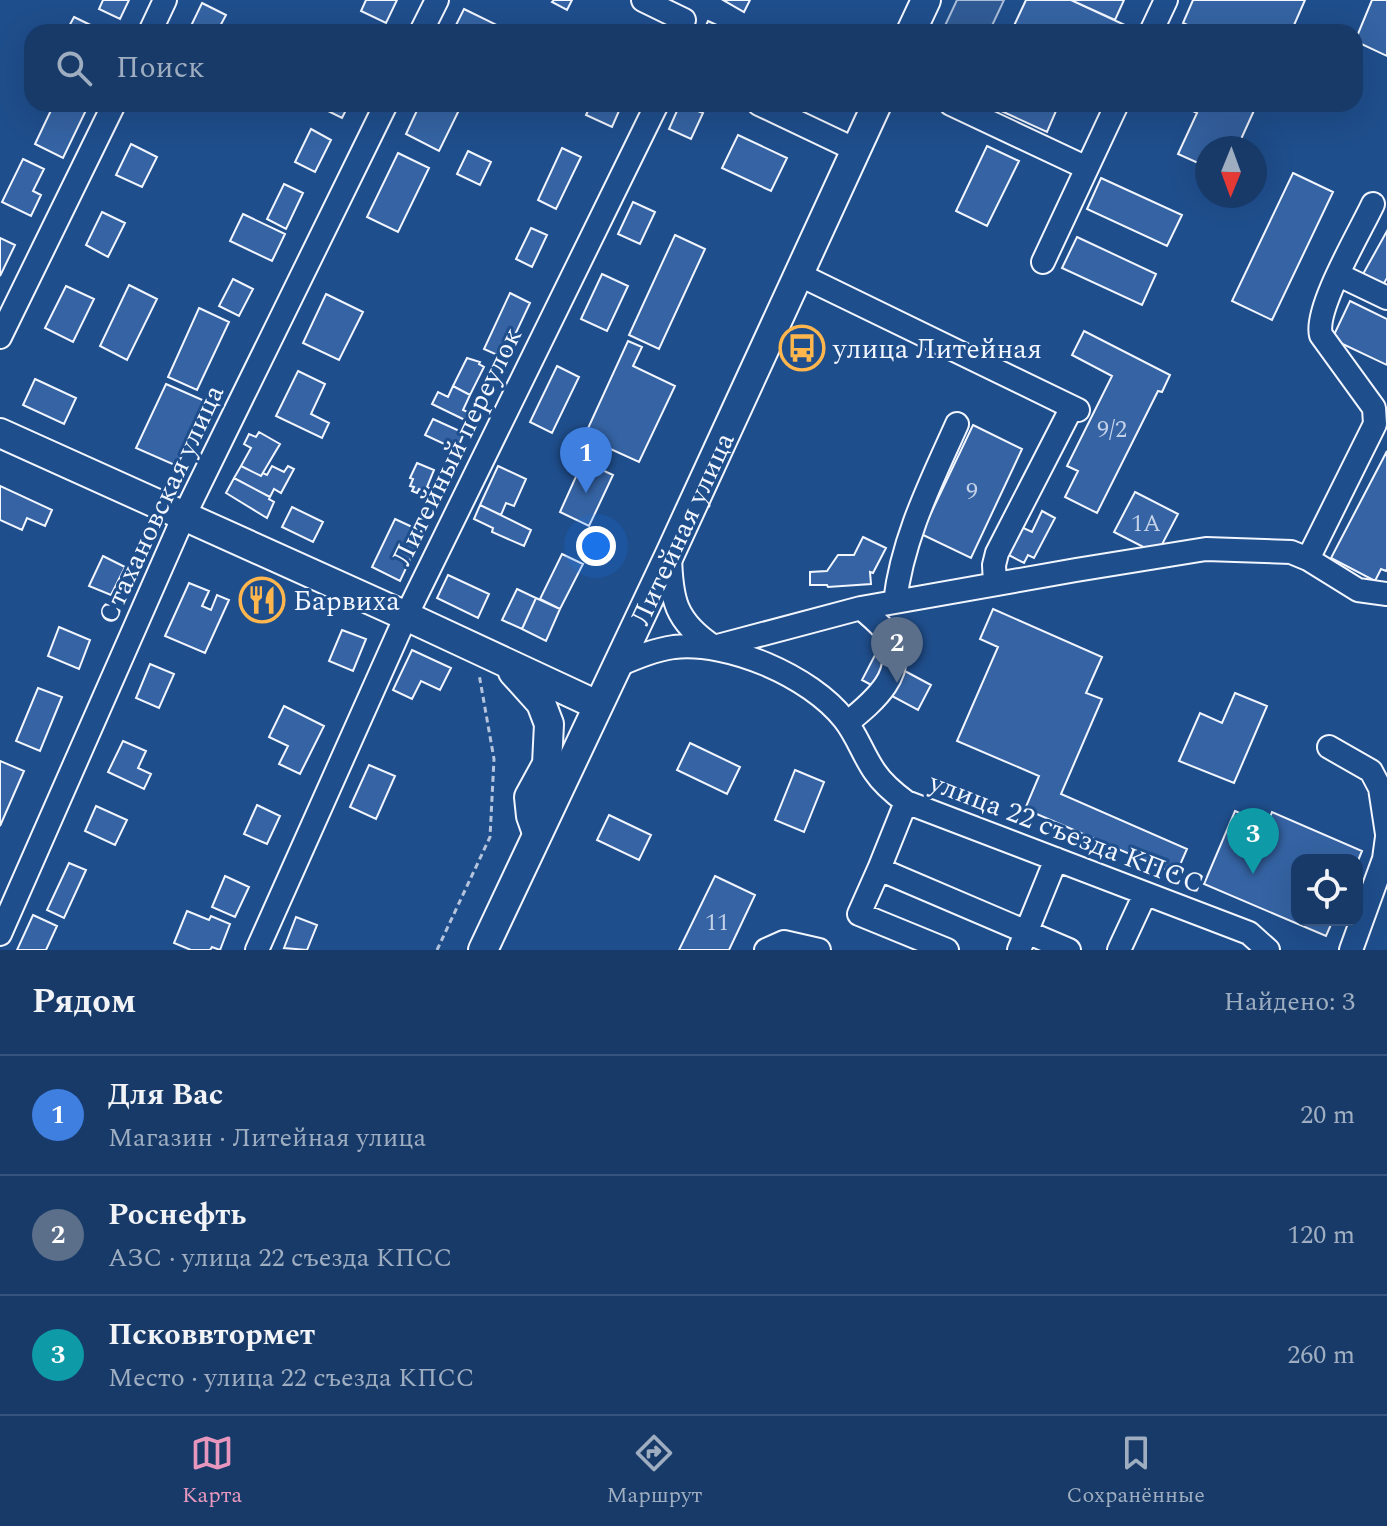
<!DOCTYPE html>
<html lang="ru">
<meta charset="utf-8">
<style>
body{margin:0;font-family:Spectral,serif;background:#244571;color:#f1f3f6}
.controls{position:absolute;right:24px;bottom:24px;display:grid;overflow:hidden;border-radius:16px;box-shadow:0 8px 32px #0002}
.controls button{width:72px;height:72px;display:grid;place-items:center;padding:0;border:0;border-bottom:2px solid #36547d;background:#173a69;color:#f1f3f6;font:40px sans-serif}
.compass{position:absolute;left:1195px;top:136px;width:72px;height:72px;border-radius:50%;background:#173a69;box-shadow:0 8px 32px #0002;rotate:181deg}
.you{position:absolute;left:596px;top:546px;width:28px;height:28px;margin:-20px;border:6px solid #fff;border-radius:50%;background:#1a73e8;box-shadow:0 0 0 12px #1a73e833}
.badge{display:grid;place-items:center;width:52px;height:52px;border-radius:50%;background:#e797bd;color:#fff;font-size:26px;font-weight:700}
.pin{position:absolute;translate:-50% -66px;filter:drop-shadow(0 2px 4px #0008)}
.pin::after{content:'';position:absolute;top:42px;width:28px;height:24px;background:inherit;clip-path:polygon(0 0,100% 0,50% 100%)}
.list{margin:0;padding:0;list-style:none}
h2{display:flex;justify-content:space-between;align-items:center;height:104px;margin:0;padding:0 32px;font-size:34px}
h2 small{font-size:26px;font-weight:400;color:#9eadc0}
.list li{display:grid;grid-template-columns:52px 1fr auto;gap:24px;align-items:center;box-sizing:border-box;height:120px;padding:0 32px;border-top:2px solid #36547d}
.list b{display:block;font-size:30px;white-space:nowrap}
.list p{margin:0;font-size:26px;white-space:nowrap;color:#9eadc0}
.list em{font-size:26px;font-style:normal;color:#9eadc0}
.icon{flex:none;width:44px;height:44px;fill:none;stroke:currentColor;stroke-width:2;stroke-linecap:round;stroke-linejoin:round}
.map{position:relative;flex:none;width:1387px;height:950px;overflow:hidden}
.search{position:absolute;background:#173a69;box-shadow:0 8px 32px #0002;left:24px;right:24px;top:24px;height:88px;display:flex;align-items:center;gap:20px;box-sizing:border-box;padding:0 28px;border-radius:24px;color:#9eadc0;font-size:30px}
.sheet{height:464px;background:#173a69}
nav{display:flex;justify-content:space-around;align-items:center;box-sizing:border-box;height:112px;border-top:2px solid #36547d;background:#173a69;font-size:22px;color:#9eadc0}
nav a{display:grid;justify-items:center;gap:4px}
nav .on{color:#e797bd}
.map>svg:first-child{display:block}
.parking{fill:#305b95;stroke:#a8bbd7;stroke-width:2}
.building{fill:#3563a3;stroke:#f2f6ff;stroke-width:2}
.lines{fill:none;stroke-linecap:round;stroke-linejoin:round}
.minor-casing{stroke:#f2f6ff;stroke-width:26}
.major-casing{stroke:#f2f6ff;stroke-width:32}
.path{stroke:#b3c4dc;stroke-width:3;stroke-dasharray:6 4;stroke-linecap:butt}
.minor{stroke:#1f4e8c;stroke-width:22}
.major{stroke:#1f4e8c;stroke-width:28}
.labels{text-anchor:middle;stroke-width:6;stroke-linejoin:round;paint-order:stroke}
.number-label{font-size:24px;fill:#c3d1e8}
.poi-label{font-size:28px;fill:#f2f6ff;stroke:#1f4e8c;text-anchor:start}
.street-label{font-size:28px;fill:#f2f6ff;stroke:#1f4e8c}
</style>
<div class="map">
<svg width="1387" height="950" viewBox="0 0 1387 950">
<rect width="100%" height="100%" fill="#1f4e8c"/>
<path class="parking" d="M957,0H1004L989,32H942Z"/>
<path class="building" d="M103,0H129L120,19L99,9Z
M366,0H397L386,23L361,11Z
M554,0H572L567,10L552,2Z
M723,0H750L744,12Z
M1026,0H1071L1127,26L1124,32H1011Z
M1071,0H1124L1115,20Z
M1193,0H1305L1291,32H1203L1183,23Z
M1372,0H1387V56L1355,41Z
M202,3L226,15L217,32L189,30Z
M464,9L511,32L453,31Z
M74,17L105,32H66Z
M708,21L732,32H703Z
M54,104H89L63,158L35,144Z
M319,104H349L342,118L318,106Z
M420,104H462L439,151L406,134Z
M591,104H622L612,127L586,115Z
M680,104L703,113L691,139L669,129Z
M986,104H1059L1047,132Z
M1179,104H1257L1237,148H1207V167L1178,154L1197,113Z
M311,129L331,140L315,172L295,162Z
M738,135L787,158L771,191L722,168Z
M131,144L157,157L142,187L116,175Z
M987,146L1019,161L987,226L956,211Z
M562,148L581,157L556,209L538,200Z
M468,151L491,162L480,185L457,174Z
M398,153L429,168L398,232L367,217Z
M23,159L44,169L33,191L41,195L31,216L2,202Z
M1293,173L1333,192L1272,320L1232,301Z
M1101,178L1182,215L1167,246L1087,209Z
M284,184L303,193L286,229L267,219Z
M633,202L655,212L640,244L618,234Z
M102,212L125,223L108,257L86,245Z
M243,214L285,234L272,261L230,241Z
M531,228L547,235L532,267L516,259Z
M1387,231V278L1383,285L1363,274Z
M675,235L705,249L659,349L629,335Z
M1077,237L1156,274L1142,305L1062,268Z
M0,238L15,245L0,276Z
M602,274L628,286L607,331L581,319Z
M233,279L253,289L239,316L219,306Z
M129,285L157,299L127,360L100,346Z
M66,286L94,299L73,342L45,328Z
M510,293L530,303L504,358L484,349Z
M326,294L363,312L339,360L303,343Z
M1350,301L1387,319V365L1332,339Z
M199,308L229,322L197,390L168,377Z
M1084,331L1170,375L1162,392L1158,391L1097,513L1065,497L1078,471L1067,466L1112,376L1072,355Z
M628,341L642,347L633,366L675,386L639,462L584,437Z
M467,358L480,362L479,364L484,367L470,395L453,386Z
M557,366L579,377L552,433L530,422Z
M298,371L325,384L311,414L329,423L322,438L276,416Z
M35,379L76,398L64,424L23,405Z
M166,384L207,402L177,466L136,448Z
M453,386L470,395L463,410L470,413L467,421L432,404L438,392L448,397Z
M433,419L464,433L457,450L425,435Z
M973,425L1022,449L971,558L921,534Z
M259,432L280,444L261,476L241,466L251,448L244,444L249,434L256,437Z
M1387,451V569L1386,571L1381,569L1375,581L1331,558Z
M583,461L613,475L589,526L560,512Z
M417,463L434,470L427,487L431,489L429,494L419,489L417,493L412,491L414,487L410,486L413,479L410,478Z
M241,466L261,476L263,473L267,475L272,466L284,472L288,466L294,469L281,493L274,489L270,497L234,478Z
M498,466L526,479L514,506L506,503L501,515L480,505Z
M234,478L270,497L269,499L274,502L267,518L226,493Z
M0,486L52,510L45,526L27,518L22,530L0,520Z
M1135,492L1178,514L1157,554L1114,532Z
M480,505L531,530L524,546L492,532L493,528L474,519Z
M292,507L323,522L313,542L282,527Z
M1042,511L1055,518L1034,558L1028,555L1024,563L1003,552L1017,525L1032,532Z
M395,519L423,532L400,581L372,567Z
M863,537L886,548L873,573L870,572L871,584L828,587L827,585H810V572L827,571L838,555H854Z
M562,554L583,564L560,609L540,599Z
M103,556L125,567L111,595L89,586Z
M448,575L489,594L478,618L437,598Z
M252,581L282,594L272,619L241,606Z
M189,583L209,591L202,606L211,610L217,595L229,600L205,653L165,636Z
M517,589L536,598L522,629L502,620Z
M536,598L560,609L546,641L522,629Z
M993,609L1102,657L1086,693L1102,699L1061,794L1187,849L1176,874L1025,809L1039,776L957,741L998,647L980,639Z
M59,627L90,640L79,669L48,656Z
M342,630L366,639L353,671L329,661Z
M412,650L451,668L440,690L421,681L412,699L393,690Z
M875,655L931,685L918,710L862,680Z
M150,664L174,674L159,708L136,698Z
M38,688L62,697L40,751L16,741Z
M1235,693L1267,706L1234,783L1179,761L1200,713L1222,723Z
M284,706L324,726L300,774L279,764L288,746L269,737Z
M123,741L146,751L138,768L151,774L144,789L108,772Z
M690,743L740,767L727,794L677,770Z
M0,761L24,771L0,826Z
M369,765L395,776L376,819L350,807Z
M795,770L824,782L804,832L775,820Z
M257,805L280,816L267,844L244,834Z
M96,806L127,820L115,845L85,831Z
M1235,811L1267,825L1272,812L1362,851L1357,863V860H1297V920H1333L1326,936L1204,884Z
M609,815L651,835L639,860L597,840Z
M69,863L86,870L64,918L47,910Z
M225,876L249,887L235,917L212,907Z
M715,876L755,895L729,950H679Z
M187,911L209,920L211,916L230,924L220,950L212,947L210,950H191L174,943Z
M33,915L57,926L46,950H17Z
M296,917L317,925L307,950L284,948Z"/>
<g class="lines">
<g class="minor-casing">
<path id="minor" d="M643,0L684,20
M150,32L165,0
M421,32L437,0
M1151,32L1166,0
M759,104L856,150
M951,104L1087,168
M1043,262L1117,104
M798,274L1078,410
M1339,275L1387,298
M0,337L114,104
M670,555C671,600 675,621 714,647L861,608C870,616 882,625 888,635C910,672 873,702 847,723
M1308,559L1375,424L1374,408L1321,335C1314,309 1360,232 1373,204
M995,584L994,565L997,553L1072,407
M895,602C902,539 931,482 957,424
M861,608L1076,570L1206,549L1291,552L1308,559L1358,590L1387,594
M616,666C635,658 653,650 674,647C729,641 810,676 844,719C857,735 863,755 875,772C883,784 894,793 906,802L1249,933L1268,950
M1329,747L1371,771L1380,788L1387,834
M906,802L879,869L1069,950
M879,869L859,914L947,950
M0,934L183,518L386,104
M257,950L406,616L657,104
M766,950L784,942L819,950
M1019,950L1056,859
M1119,950L1145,894
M1351,950L1384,859L1387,837"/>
</g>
<g class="major-casing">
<g id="major">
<path d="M911,32L926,0"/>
<path d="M0,433L406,616L597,705"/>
<path d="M513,672L541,703L549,724L547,764L529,797L531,816L537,833"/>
<path id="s1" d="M483,950L670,554L877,104"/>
</g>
</g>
<path class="path" d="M437,950L490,837L494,759L479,674"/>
<use href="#minor" class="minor"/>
<use href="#major" class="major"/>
</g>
<defs>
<g id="bus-ring" transform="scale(2.3)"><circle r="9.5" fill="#1f4e8c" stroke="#ffb74d" stroke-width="1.5"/><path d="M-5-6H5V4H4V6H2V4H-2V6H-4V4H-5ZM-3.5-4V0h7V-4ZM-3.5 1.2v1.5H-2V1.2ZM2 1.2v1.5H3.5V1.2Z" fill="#ffb74d"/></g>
<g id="restaurant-ring" transform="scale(2.3)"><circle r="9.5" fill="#1f4e8c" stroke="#ffb74d" stroke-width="1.5"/><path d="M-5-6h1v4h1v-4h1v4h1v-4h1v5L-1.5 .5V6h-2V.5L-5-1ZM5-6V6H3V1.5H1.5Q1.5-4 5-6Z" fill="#ffb74d"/></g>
</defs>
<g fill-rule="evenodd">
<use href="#bus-ring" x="802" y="348"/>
<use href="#restaurant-ring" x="262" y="600"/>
</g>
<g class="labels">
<g class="number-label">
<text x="1112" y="437">9/2</text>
<text x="972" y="499">9</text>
<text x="1146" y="531">1А</text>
<text x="717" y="930">11</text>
</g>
<g class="poi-label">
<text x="833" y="358">улица Литейная</text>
<text x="293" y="610">Барвиха</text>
</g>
<g class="street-label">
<text transform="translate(456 446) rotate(-64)" y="10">Литейный переулок</text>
<text transform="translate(160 504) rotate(-65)" y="10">Стахановская улица</text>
<text dy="10" stroke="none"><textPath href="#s1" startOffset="466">Литейная улица</textPath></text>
<text transform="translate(1067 832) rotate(21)" y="10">улица 22 съезда КПСС</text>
</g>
</g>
</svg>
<div class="controls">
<button><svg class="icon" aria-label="locate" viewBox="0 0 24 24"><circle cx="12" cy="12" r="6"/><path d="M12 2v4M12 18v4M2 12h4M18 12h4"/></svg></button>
</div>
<svg class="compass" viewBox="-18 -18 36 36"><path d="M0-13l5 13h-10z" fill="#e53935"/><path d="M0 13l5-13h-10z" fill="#9eadc0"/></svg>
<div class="you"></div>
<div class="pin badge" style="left:586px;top:493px;background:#3f7fe0">1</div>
<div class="pin badge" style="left:897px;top:683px;background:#5c6f8a">2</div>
<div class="pin badge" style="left:1253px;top:874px;background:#0f9aa8">3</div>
<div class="search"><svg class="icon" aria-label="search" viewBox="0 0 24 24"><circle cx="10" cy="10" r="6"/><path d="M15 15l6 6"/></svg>Поиск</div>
</div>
<section class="sheet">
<h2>Рядом<small>Найдено: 3</small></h2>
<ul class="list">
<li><span class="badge" style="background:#3f7fe0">1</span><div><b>Для Вас</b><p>Магазин · Литейная улица</p></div><em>20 m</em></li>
<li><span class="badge" style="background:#5c6f8a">2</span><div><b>Роснефть</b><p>АЗС · улица 22 съезда КПСС</p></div><em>120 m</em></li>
<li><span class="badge" style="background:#0f9aa8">3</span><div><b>Псковвтормет</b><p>Место · улица 22 съезда КПСС</p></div><em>260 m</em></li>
</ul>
</section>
<nav>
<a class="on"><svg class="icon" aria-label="map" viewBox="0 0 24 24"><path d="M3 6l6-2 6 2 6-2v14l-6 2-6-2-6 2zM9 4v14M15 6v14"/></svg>Карта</a>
<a><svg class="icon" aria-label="directions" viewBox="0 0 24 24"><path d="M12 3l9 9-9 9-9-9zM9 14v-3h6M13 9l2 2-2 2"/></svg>Маршрут</a>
<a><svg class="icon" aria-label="saved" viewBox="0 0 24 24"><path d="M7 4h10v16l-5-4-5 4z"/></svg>Сохранённые</a>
</nav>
